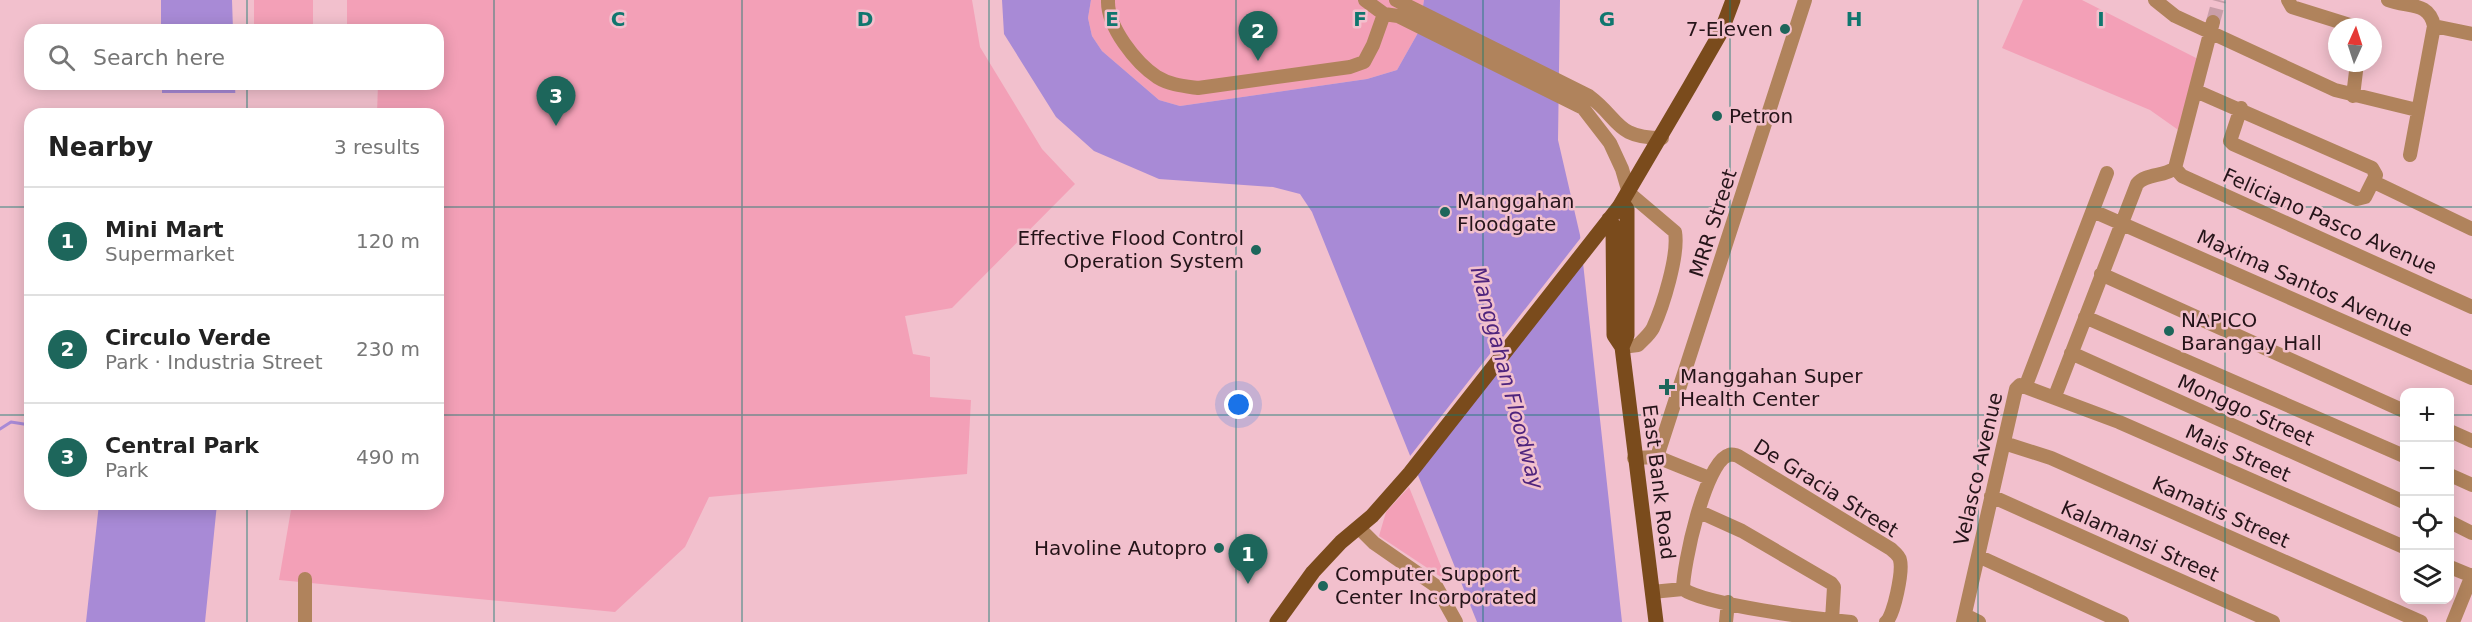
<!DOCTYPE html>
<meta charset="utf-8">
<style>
body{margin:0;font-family:"DejaVu Sans",sans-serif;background:#f2f2f2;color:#222}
.controls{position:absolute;right:18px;bottom:18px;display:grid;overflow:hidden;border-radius:12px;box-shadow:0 3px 15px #0003}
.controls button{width:54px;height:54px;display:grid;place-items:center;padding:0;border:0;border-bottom:2px solid #e0e0e0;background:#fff;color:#222;font:30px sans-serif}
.compass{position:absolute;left:2328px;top:18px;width:54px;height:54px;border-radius:50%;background:#fff;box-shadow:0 3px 15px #0003;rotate:3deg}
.you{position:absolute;left:1239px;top:405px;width:21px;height:21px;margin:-15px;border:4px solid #fff;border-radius:50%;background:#1a73e8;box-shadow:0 0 0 9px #1a73e833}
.badge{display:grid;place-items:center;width:39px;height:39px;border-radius:50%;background:#1d665b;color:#fff;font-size:20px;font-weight:700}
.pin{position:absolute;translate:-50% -50px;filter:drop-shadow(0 2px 3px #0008)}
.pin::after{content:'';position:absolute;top:32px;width:21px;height:18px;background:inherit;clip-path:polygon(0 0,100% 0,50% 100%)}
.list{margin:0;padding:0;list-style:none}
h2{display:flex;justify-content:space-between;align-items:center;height:78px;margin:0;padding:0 24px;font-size:26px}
h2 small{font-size:20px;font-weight:400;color:#767676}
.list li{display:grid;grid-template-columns:39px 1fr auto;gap:18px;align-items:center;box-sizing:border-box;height:108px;padding:0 24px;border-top:2px solid #e0e0e0}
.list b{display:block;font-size:22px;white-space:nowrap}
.list p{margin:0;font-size:20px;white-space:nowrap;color:#767676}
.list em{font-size:20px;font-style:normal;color:#767676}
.icon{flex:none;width:33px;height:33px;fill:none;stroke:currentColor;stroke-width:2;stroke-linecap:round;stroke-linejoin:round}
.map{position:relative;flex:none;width:2472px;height:622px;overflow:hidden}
.search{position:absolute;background:#fff;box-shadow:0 3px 15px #0003;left:24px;top:24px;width:420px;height:66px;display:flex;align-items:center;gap:15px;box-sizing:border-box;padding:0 21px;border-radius:18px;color:#767676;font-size:22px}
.panel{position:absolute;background:#fff;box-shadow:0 3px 15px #0003;left:24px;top:108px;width:420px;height:402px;border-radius:18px}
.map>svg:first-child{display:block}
.green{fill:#f3a0b7}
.water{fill:#a88ad6}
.pier{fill:#f2c0cd}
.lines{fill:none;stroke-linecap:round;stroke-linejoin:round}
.stream{stroke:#a88ad6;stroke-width:3}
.minor-tunnel{stroke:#c99ea9;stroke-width:14;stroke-dasharray:14 7;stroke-linecap:butt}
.minor{stroke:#b0835c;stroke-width:14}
.major{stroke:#7a4b1c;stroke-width:15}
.grid{fill:none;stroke:#0f766e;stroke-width:1.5;stroke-opacity:0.55}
.poi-dot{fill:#1d665b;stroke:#f2c0cd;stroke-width:2}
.labels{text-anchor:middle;stroke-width:5;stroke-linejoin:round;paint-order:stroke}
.poi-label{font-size:20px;fill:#251419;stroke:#f2c0cd;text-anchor:start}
.street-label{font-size:20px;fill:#251419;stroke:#f2c0cd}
.water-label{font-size:21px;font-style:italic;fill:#4f247d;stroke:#f2c0cd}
.grid-label{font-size:20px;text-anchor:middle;font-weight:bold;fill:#0f766e;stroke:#f2c0cd;stroke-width:5;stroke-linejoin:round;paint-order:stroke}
</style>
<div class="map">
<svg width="2472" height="622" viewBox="0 0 2472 622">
<rect width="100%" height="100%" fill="#f2c0cd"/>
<path class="green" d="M254,0H313V30H254Z
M347,0H972L980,47L1042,149L1075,184L952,308L905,316L913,354L930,357V397L971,400L967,474L709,497L685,547L615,612L279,580L292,504H438V114H377L378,84H438V30H347Z
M1091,0H1424L1419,31L1397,70L1367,79L1180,106L1159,100L1102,51L1092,36L1088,18Z
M2023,0H2082L2202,61L2184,134L2150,110L2002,48Z
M255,84H312V89L255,88Z
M1409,487L1447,581L1379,536L1386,512Z"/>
<path class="water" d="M161,0H232L233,30H161Z
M1002,0H1091L1088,18L1092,36L1102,51L1159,100L1180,106L1367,79L1397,70L1419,31L1424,0H1560L1558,140L1580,235L1622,622H1477L1312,212L1300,194L1273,187L1159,179L1094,151L1056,117L1004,34Z
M162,84H235L236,114H162Z
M99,504H217L205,622H86Z"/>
<path class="pier" d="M159,93H238L239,114H159Z
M1583,235L1585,260L1415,478L1407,460Z"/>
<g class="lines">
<path class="stream" d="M0,429L11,422L30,425"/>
<path class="minor-tunnel" d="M2213,22L2219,0"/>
<path class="minor" d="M1108,0C1107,27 1136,63 1157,77C1170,85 1183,86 1198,88L1350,67L1364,62L1373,45L1384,14
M1365,0L1384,14L1398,16L1583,108L1610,143L1622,169L1629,193L1675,232C1679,255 1663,306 1653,328C1650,334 1643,340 1638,345L1622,347
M1396,0L1589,96C1620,119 1615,138 1662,138
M2155,0L2175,16L2335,90L2417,110
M2288,0L2292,7L2356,27
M2388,0C2408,8 2429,1 2434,26L2410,155
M2434,26L2472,34
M2196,91L2372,168L2376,175L2365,197L2357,199L2233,144L2230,141L2241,108
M2353,96L2357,63
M2175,168L2182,176L2472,307
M2374,182L2472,229
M2093,211L2472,378
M2101,274L2404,411
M2085,317L2404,456
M2071,353L2404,502
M2026,385L2107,173
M2055,396L2137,184C2146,173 2164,177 2175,168L2213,22
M2450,431L2472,441
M2004,443L2051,458L2421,622
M1657,457L1805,0
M1634,458L1657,457L1709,478
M2450,475L2472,485
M1991,496L2273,622
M1700,512L1742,531L1831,583L1834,587L1832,620
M2450,522L2472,533
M1359,528L1374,543L1436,586L1456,622
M1978,556L2122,622
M2450,567L2472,576
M305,579V622
M1683,589C1683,566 1705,461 1729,455C1731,454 1736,455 1738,456L1891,549C1894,552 1899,555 1900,560C1903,571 1894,616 1886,622
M1683,589C1705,605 1818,619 1851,622
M1652,592L1683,589
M1965,615L1979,622
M1726,622L1728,602
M1963,622L2016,389L2020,385L2119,422L2404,547
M2453,622L2472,575"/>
<path class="major" d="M1609,219L1613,225L1614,335L1622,347L1656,622
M1622,347L1627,335V209L1622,202
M1277,622L1313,572L1341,542L1372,516L1410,473L1619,207L1690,86L1721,32L1733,0"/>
</g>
<path class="grid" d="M247,0V30M494,0V622M742,0V622M989,0V622M1236,0V622M1483,0V622M1730,0V622M1978,0V622M2225,0V622M247,84V114M0,207H30M438,207H2472M0,415H30M438,415H2404M2450,415H2472M247,504V622"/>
<g class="poi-dot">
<circle cx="1785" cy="29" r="6"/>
<circle cx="1717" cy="116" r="6"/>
<circle cx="1445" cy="212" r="6"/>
<circle cx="1256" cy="250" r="6"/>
<circle cx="2169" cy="331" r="6"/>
<path d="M1664 378h6v6h6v6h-6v6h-6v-6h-6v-6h6z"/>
<circle cx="1219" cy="548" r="6"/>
<circle cx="1323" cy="586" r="6"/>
</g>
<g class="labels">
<g class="poi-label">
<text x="1773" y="36" text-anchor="end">7-Eleven</text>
<text x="1729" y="123">Petron</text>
<text x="1457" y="208">Manggahan<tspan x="1457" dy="23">Floodgate</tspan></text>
<text x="1244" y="245" text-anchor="end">Effective Flood Control<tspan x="1244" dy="23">Operation System</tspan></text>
<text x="2181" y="327">NAPICO<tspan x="2181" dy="23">Barangay Hall</tspan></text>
<text x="1680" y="383">Manggahan Super<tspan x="1680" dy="23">Health Center</tspan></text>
<text x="1207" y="555" text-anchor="end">Havoline Autopro</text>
<text x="1335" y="581">Computer Support<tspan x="1335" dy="23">Center Incorporated</tspan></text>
</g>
<g class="street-label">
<text transform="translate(2330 221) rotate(24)" y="7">Feliciano Pasco Avenue</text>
<text transform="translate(1713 223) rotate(-72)" y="7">MRR Street</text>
<text transform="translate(2305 283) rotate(24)" y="7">Maxima Santos Avenue</text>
<text transform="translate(2246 410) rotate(24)" y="7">Monggo Street</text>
<text transform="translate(2238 453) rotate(24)" y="7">Mais Street</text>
<text transform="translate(1978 469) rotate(-77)" y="7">Velasco Avenue</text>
<text transform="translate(1659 482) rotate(83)" y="7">East Bank Road</text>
<text transform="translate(1826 488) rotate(32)" y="7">De Gracia Street</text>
<text transform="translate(2221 512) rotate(24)" y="7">Kamatis Street</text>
<text transform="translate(2140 541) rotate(24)" y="7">Kalamansi Street</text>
</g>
<g class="water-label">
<text transform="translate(1507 378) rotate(75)" y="7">Manggahan Floodway</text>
</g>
</g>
<g class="grid-label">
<text x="618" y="26">C</text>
<text x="865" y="26">D</text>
<text x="1112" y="26">E</text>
<text x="1360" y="26">F</text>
<text x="1607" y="26">G</text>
<text x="1854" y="26">H</text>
<text x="2101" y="26">I</text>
</g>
</svg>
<div class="controls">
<button>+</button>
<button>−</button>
<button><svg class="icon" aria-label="locate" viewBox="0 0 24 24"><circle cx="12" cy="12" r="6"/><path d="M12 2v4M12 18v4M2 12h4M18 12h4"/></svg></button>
<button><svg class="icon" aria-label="layers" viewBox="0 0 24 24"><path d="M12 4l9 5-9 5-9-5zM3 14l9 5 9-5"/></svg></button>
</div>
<svg class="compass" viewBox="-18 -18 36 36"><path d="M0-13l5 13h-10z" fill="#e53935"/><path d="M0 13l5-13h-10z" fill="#767676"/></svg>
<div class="you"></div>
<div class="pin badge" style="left:1248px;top:584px">1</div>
<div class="pin badge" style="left:1258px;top:61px">2</div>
<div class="pin badge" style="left:556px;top:126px">3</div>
<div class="search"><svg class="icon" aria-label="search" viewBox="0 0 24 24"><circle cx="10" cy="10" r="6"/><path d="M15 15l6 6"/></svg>Search here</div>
<section class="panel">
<h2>Nearby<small>3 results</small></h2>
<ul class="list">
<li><span class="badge">1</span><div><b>Mini Mart</b><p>Supermarket</p></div><em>120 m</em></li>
<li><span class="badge">2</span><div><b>Circulo Verde</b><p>Park · Industria Street</p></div><em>230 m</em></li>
<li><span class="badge">3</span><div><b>Central Park</b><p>Park</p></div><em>490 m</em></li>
</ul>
</section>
</div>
